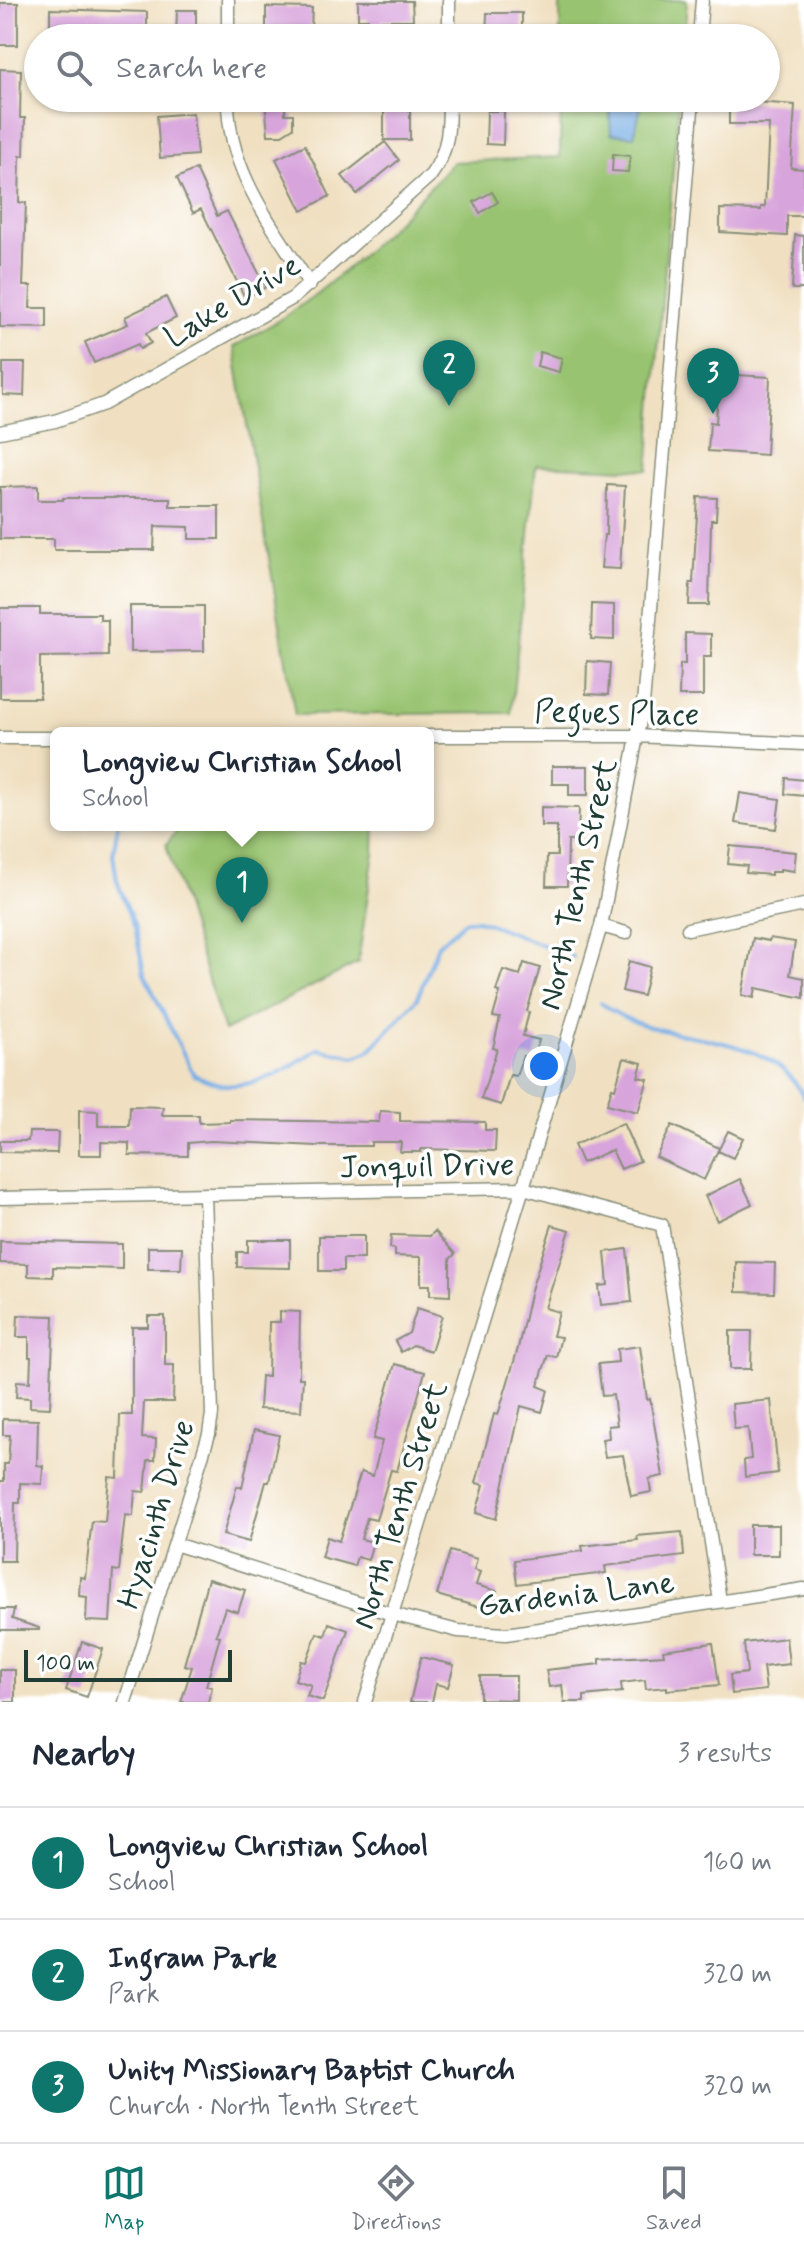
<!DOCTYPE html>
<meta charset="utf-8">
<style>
body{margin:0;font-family:Mynerve,sans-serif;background:#f6f6f7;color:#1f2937}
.scale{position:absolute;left:24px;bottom:20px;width:208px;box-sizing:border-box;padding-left:8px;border:4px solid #1f3d34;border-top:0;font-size:22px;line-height:28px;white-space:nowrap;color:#1f3d34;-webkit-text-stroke:6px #fff;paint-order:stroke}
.you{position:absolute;left:544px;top:1066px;width:28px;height:28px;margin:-20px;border:6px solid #fff;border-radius:50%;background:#1a73e8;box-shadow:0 0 0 12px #1a73e833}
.badge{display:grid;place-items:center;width:52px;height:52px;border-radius:50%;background:#0f766e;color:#fff;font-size:26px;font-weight:700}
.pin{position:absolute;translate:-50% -66px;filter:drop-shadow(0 2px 4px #0008)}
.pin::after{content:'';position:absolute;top:42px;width:28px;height:24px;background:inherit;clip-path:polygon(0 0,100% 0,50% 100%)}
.popup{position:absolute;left:50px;top:727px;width:384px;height:104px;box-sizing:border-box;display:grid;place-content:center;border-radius:12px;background:#fff;filter:drop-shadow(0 2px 6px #0005);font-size:26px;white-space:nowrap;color:#747a83}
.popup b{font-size:30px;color:#1f2937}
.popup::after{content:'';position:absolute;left:50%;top:100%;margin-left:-16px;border:16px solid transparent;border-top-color:#fff}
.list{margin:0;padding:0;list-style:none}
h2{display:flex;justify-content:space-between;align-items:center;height:104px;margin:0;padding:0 32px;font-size:34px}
h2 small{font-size:26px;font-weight:400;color:#747a83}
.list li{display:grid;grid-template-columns:52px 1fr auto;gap:24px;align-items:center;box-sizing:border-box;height:112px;padding:0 32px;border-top:2px solid #e0e1e3}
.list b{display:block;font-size:30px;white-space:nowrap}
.list p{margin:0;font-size:26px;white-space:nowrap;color:#747a83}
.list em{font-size:26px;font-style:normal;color:#747a83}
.icon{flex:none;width:44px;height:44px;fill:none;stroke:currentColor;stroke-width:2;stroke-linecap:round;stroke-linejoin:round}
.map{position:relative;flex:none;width:804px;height:1702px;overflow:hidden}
.search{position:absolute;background:#fff;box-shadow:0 2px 6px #0004;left:24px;right:24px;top:24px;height:88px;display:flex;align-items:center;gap:20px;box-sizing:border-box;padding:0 28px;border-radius:44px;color:#747a83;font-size:30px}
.sheet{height:440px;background:#fff}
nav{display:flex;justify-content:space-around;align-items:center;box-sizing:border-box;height:112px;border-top:2px solid #e0e1e3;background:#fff;font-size:22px;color:#747a83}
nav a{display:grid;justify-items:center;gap:4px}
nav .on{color:#0f766e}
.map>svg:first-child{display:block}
.green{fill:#98c370;stroke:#5c8052;stroke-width:2}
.water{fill:#76ace4;stroke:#4a748c;stroke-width:2}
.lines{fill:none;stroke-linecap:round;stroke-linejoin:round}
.stream{stroke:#76ace4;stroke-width:4}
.building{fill:#d8a4dc}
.street-casing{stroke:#888e7a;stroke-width:15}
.street{stroke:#fff;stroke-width:12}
.labels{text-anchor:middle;stroke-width:7;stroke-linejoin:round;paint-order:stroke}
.street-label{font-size:32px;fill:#1f3d34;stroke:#fff}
</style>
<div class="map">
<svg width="804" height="1702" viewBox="0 0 804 1702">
<rect width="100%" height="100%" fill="#fff"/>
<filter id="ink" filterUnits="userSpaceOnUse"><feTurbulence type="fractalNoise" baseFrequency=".0125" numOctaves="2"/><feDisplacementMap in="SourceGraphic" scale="16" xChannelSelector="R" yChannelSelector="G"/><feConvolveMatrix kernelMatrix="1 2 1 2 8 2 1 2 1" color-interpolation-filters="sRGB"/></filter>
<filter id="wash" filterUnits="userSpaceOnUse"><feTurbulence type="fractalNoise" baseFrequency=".006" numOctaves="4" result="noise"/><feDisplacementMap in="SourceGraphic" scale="32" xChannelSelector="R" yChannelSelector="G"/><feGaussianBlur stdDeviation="1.8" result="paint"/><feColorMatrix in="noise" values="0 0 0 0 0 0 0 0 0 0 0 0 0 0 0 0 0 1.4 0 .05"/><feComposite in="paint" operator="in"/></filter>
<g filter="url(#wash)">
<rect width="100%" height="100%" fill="#f0e0c1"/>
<path class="green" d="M560,0H687L684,38H560Z
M561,98H679L648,470L536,465L511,713L295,715L234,347C255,334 277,322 297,308C355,267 405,215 453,162L560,157Z
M181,825H375L374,853L358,963L224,1031L166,845Z"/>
<path class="water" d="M609,98H643L634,136L611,134Z"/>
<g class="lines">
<path class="stream" d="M118,825L113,855L117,881L135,927L144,974L194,1075C203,1078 215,1084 224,1085C259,1088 291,1067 318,1049L355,1057L369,1051L417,999L438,945L465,921L477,920L490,924L573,957
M601,1003C659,1051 766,1022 804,1097"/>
</g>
<g id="blocks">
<path class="building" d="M358,1H412L413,20H382V28H368V19H358Z
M0,3H18V45H0Z
M266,7L312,8L311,29H300V38H266Z
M50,9L147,12V30L50,31Z
M177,10H196V38H176Z
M487,13H522V38H486Z
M0,69L21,70L20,118H25L24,156H20L19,203H26L23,286H31L30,308H47V328L0,327Z
M265,100H285V114H293V128L282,135H268Z
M729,100L795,105L791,168L804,169V216H787V236L720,232V209L761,210V207H765L769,124H729Z
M384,110H410V140H384Z
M487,111H504L503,145L486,144Z
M193,113L197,155L160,158L157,116Z
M385,142L399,160L357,194L342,176Z
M305,145L330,196L302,211L276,159Z
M613,154L630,156L628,172L612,171Z
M196,169L217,216L227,211L266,287L245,298L201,209L193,213L177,178Z
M492,192L498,202L480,213L474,202Z
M795,235L804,236V289H792Z
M166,297L176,318L146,333L151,343L140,349L138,344L94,363L85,342L128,324L125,317Z
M540,352L562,358L559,372L537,366Z
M3,363H25L24,396L3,395Z
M719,374L770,377L766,455L708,451L710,422L716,423Z
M607,485L625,486L620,569L601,568L604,535H606Z
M38,486V500H63V498H170V506H219V539H189V527L155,526L154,550H54V539H0V487Z
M698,497L717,498L716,520H711L709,605H689L690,583H693Z
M592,604L614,605V640L591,639Z
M130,606H204V651L130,652Z
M0,608H40V614H100V620H108V656L40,657V698H0Z
M685,633L711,634V657H703V696H679L680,664H685Z
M587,661L610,663L608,695L586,694Z
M552,766H588V795H569V784H552Z
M786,778L804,780V796L785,794Z
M740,793L780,799L776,829L735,823Z
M541,807L579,808L578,841H568L567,886H546L547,856H557V826H541Z
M730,846L796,852L794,871L780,869V872H771V875L746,873L747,866L728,864Z
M753,938L769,941L770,938L795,942L790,975L804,978V998L756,988L754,998L742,995Z
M629,961L650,967L643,996L622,991Z
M524,963L540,968L527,1011L529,1012L523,1036L539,1040L534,1058L523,1056L516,1076L510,1075L501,1105L481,1099L497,1049L493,1048L500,1018L493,1017L500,992L496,991L503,970L520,975Z
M624,1058L642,1063L638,1077L648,1079L638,1112L607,1104L612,1088L615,1089Z
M130,1106L163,1107L162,1115H199V1123L230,1122V1120L379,1122L380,1111L400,1112V1121L485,1122V1130H496L495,1151L421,1149V1152H400L401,1142H371V1146H317L211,1141L188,1143V1156L129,1155V1143L101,1142V1155H79V1110L98,1111V1126H129Z
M623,1123L640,1161L621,1169L612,1150L582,1163L574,1145Z
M672,1125L719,1148L704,1180L656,1157Z
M728,1131L743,1138L733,1158L718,1151Z
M29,1132H58L57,1153L0,1152V1141H28Z
M740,1179L752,1204L717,1221L705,1196Z
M552,1225L570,1230L545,1308L559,1312L553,1336L561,1337L556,1357L548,1355L538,1386L548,1390L542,1412L521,1406L496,1519L476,1513L484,1485L476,1483L494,1414L498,1415L518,1348L531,1290Z
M435,1231L455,1254L450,1259V1296L430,1295V1285H421V1257L395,1256V1249L390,1248L391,1235L430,1236Z
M319,1236H364V1259H343V1271H319Z
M248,1240H290V1268L237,1267V1252H248Z
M0,1241L122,1244V1269L53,1267V1277L28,1276V1264L0,1263Z
M148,1247H182L181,1269H148Z
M627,1249L632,1302L601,1305L599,1286L608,1285L605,1252Z
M736,1262L775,1263L774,1293L736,1292Z
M417,1308L442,1316L431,1351L413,1345L401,1352L395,1341L409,1333Z
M280,1311L300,1312L299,1378H303L301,1411L259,1409L261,1376L268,1377L269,1322H280Z
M18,1315L54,1316L50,1408L30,1407V1398L16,1397L17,1381L30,1382L31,1357H29V1337H17Z
M148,1316H165V1365H174L173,1402H144L142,1438L156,1439L155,1460H148L145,1492L135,1491L133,1516L125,1515L119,1571L113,1570L110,1622L86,1621L87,1597L79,1596L80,1577L85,1578L92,1521L105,1522L109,1477L118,1478L120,1415H132V1327H148Z
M730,1331H752L751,1369H730Z
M640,1346L647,1400L650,1399L663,1476L649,1479L651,1492L631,1496L623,1455L605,1457L602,1439L609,1438L608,1426L617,1425L613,1395L602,1396L598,1364L618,1362L617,1349Z
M395,1364L425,1372L397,1471L391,1470L376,1520L367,1518L361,1539L373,1542L368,1560L357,1557L354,1566L321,1557L327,1537L339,1541L361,1472L373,1476L382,1441L373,1439Z
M771,1400L778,1473L745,1477L744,1460L751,1459L748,1428L734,1429L732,1404Z
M3,1419L38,1420L37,1465L43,1466L42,1484L20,1483V1503H15L14,1561H0V1481H4V1464H8L10,1435H3Z
M254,1430L279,1435L269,1482H266L249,1542L223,1535L237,1486L242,1488Z
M750,1525H779V1555H750Z
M682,1532L684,1556L605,1566L606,1573L517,1584L514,1560L583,1551L582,1546L638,1540L637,1536Z
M450,1551L477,1559L474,1570L480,1572L476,1585L497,1591L492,1611L437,1595Z
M208,1579L245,1590L238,1612L225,1608L216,1635L220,1636L206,1686L212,1687L208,1702H181L192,1667L184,1665Z
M0,1609H14L12,1619L39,1628V1630H0Z
M329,1623L348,1630L323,1701L307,1696L311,1685L295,1680L301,1661L306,1662L317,1633L325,1636Z
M786,1638L789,1664L763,1667L766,1690L732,1694L730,1675L747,1673L744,1643Z
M82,1642L103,1649L87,1697L66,1690Z
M713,1643L719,1685L667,1690V1687L646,1689L645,1680L621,1683L622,1692L584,1696V1702H564L562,1685L549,1687L546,1670L600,1664V1659L664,1655L663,1650Z
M421,1657L454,1665L448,1687L436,1684L432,1702H410Z
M0,1670H15V1702H0Z
M480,1676H516V1700L480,1699Z"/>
</g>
</g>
<g filter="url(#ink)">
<use href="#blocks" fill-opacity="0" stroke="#888e7a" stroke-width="2"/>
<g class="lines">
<g class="street-casing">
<path id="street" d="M449,0V38
M228,38V0
M699,38L702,0
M228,98C227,171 273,226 310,285
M0,432L55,421L104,404L293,298L431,175C449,151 449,127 449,98
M428,736H636L804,744
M0,738H56
M601,926L626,933
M688,929L804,905
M0,1198L523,1188L662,1225L720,1601
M175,1544L392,1614L458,1631L506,1634L804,1589
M125,1702L209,1434L212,1414L205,1194
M365,1702L523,1188L601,926L643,705L693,98"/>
</g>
<use href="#street" class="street"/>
</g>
</g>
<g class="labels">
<g class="street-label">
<text transform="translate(232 300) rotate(-31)" y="11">Lake Drive</text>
<text transform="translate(617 712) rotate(1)" y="11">Pegues Place</text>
<text transform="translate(577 884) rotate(-77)" y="11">North Tenth Street</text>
<text transform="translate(427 1165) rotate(-1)" y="11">Jonquil Drive</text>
<text transform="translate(399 1505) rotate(-73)" y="11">North Tenth Street</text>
<text transform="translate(155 1514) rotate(-73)" y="11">Hyacinth Drive</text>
<text transform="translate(576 1593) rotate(-7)" y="11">Gardenia Lane</text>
</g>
</g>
</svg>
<div class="scale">100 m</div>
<div class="you"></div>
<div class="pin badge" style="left:242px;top:923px">1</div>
<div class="popup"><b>Longview Christian School</b>School</div>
<div class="pin badge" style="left:449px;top:406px">2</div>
<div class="pin badge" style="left:713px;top:414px">3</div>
<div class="search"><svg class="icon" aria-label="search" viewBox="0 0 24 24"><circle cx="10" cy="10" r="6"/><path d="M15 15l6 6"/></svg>Search here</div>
</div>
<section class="sheet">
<h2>Nearby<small>3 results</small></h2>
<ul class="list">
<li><span class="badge">1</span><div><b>Longview Christian School</b><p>School</p></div><em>160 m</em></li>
<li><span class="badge">2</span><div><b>Ingram Park</b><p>Park</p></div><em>320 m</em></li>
<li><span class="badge">3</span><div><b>Unity Missionary Baptist Church</b><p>Church · North Tenth Street</p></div><em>320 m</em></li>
</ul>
</section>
<nav>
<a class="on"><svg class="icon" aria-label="map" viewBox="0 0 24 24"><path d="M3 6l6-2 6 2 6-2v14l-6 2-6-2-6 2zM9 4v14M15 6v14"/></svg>Map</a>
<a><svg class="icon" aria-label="directions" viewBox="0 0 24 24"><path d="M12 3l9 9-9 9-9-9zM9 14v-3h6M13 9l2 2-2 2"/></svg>Directions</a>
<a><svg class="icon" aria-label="saved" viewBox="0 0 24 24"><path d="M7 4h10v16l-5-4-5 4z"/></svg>Saved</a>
</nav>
